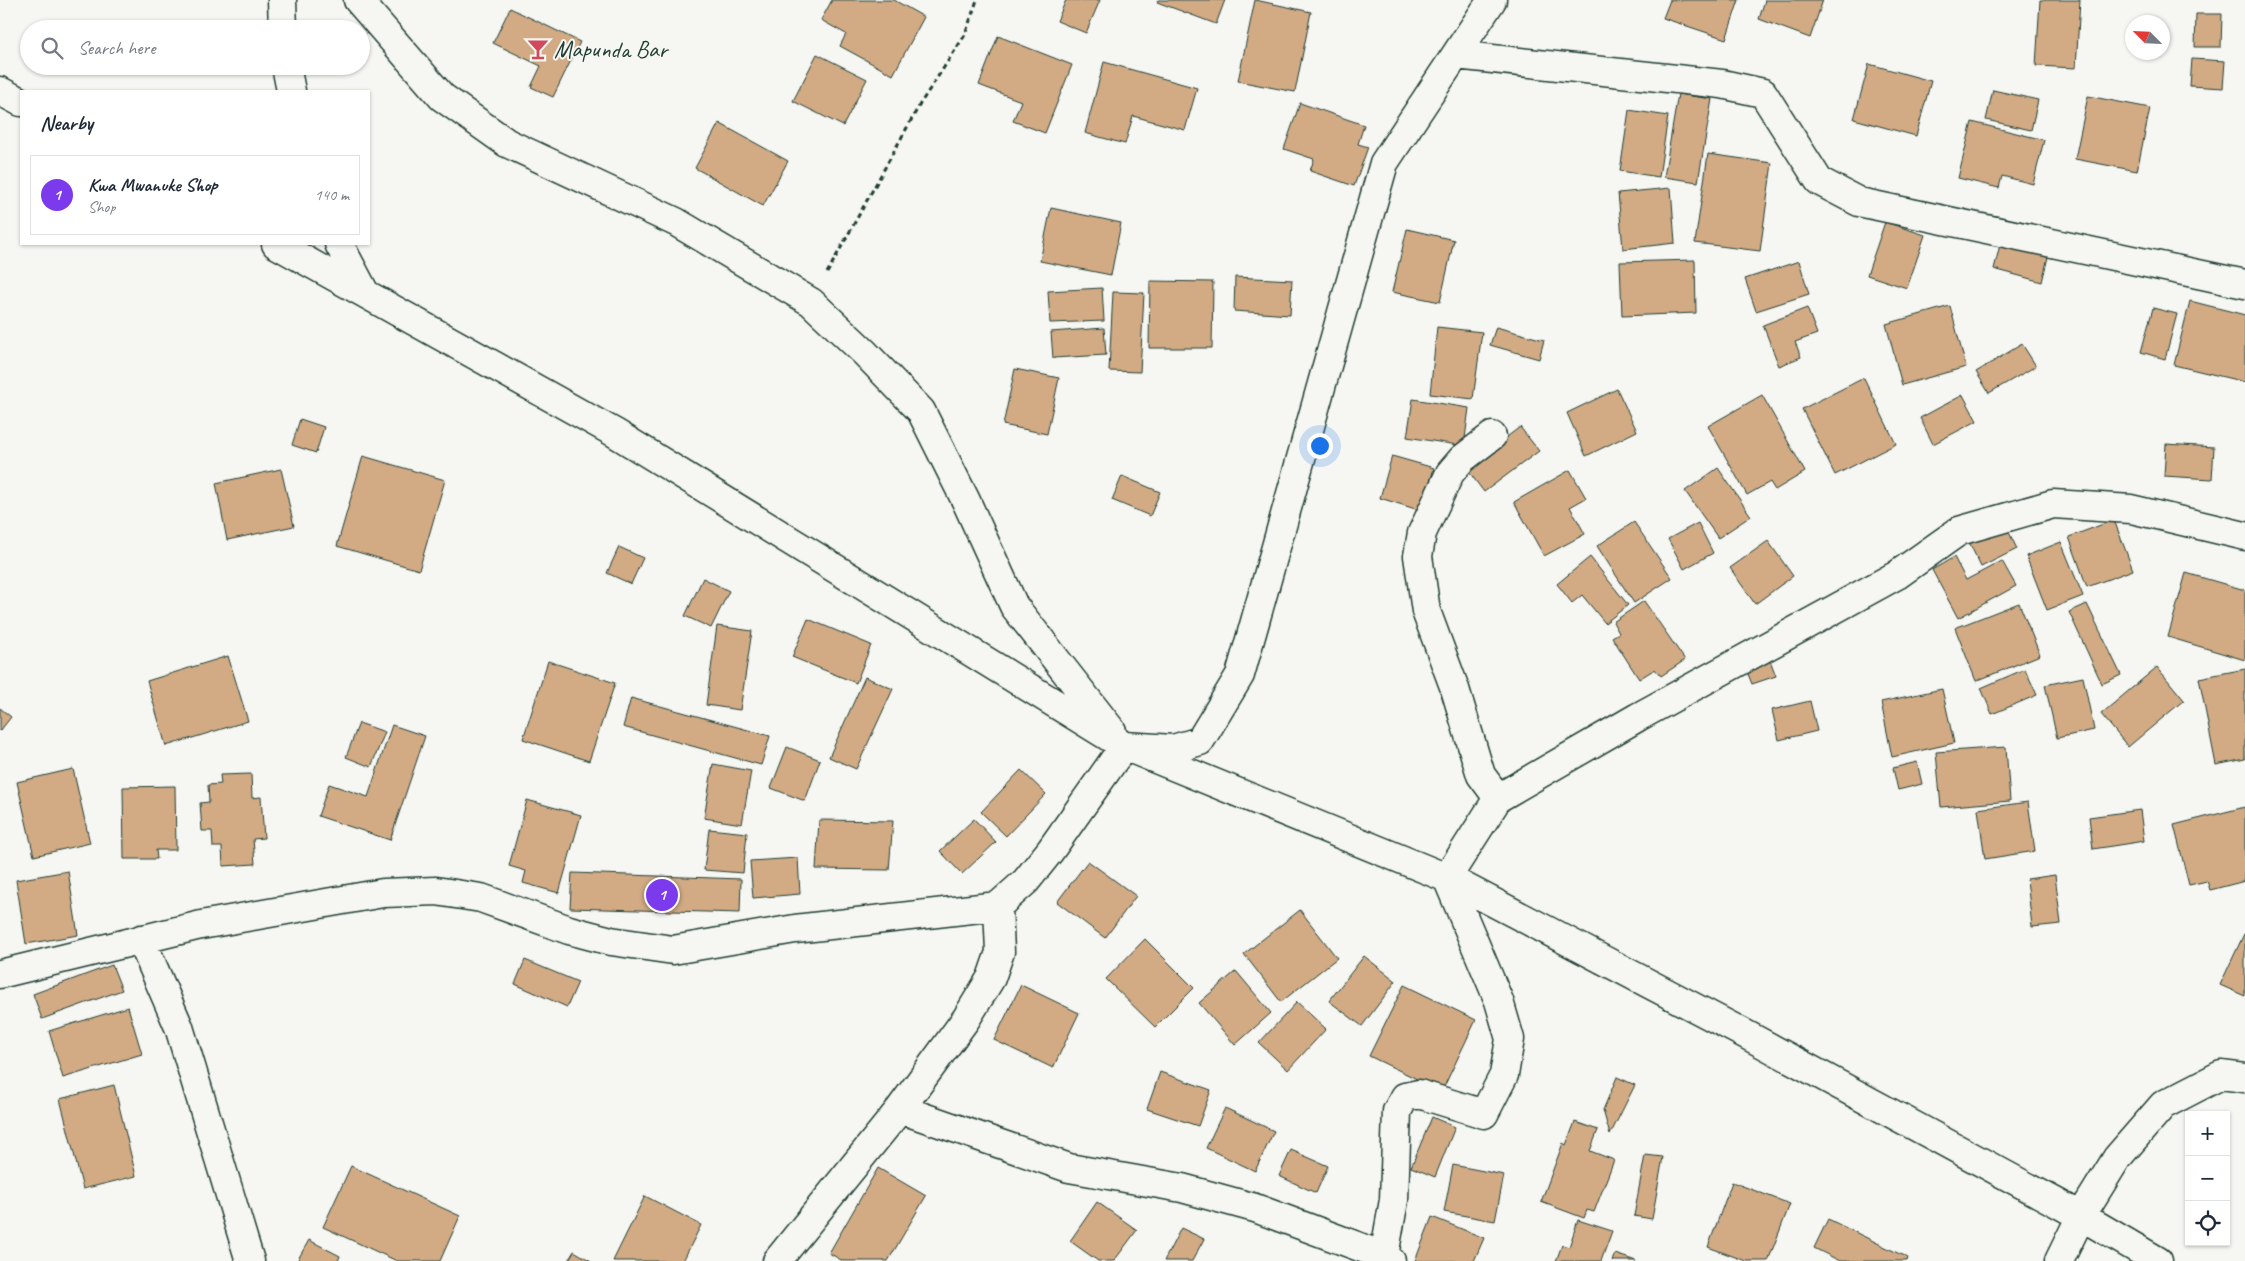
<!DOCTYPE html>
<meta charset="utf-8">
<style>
body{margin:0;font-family:Caveat,sans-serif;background:#f6f6f7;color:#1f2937}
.controls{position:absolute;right:15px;bottom:15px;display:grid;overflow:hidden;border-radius:0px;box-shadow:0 1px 4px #0004}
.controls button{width:45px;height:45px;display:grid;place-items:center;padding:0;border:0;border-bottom:1px solid #e0e1e3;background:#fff;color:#1f2937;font:25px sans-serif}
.compass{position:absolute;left:2125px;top:15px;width:45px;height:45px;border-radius:50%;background:#fff;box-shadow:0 1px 4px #0004;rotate:294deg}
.you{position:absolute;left:1319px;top:445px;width:18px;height:18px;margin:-12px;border:4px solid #fff;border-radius:50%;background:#1a73e8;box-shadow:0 0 0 8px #1a73e833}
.badge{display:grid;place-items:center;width:32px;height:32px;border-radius:50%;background:#7c3aed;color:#fff;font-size:16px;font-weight:700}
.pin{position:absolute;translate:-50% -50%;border:2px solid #fff;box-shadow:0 1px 5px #0006}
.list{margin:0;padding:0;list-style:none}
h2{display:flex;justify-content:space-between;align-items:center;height:65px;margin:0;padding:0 20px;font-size:21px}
h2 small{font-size:16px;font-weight:400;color:#747a83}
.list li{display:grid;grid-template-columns:32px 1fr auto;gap:15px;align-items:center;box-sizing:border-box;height:80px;margin:0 10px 10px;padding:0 10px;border:1px solid #e0e1e3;border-radius:0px}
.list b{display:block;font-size:19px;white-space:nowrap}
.list p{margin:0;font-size:16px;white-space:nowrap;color:#747a83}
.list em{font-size:16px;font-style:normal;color:#747a83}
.icon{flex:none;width:28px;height:28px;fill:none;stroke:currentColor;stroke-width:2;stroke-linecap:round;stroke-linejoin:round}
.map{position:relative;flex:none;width:2245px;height:1261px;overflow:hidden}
.search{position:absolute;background:#fff;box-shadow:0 1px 4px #0004;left:20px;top:20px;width:350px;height:55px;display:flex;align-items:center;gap:12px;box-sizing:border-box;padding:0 18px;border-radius:28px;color:#747a83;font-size:19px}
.panel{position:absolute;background:#fff;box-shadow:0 1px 4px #0004;left:20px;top:90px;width:350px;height:155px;border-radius:0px}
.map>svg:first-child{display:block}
.building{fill:#d2ab84;stroke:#1f3d34}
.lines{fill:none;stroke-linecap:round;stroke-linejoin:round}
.minor-casing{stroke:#1f3d34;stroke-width:31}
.path{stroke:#1f3d34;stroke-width:3;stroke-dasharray:5 4;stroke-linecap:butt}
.minor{stroke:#f6f6f2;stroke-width:28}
.labels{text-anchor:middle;stroke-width:4;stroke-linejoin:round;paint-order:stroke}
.poi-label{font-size:24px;fill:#1f3d34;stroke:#f6f6f2;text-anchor:start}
</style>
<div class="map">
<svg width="2245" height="1261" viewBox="0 0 2245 1261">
<rect width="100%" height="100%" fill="#f6f6f2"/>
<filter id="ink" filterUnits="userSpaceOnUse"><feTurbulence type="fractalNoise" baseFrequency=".02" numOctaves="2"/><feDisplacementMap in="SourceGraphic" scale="10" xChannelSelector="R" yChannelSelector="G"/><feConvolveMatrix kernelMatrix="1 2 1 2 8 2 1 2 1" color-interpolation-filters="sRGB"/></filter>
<g filter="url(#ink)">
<path class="building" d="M832,0H894L924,17L893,75L840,46L846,34L821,20Z
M1066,0H1100L1086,33L1057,21Z
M1158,0H1225L1216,24L1157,2Z
M1255,0L1311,12L1295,92L1238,81Z
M1670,0H1739L1726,39L1663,18Z
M1765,0H1823L1810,38L1759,19Z
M2040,0H2080L2076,68L2036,66Z
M510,8L580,42L553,97L531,87L541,66L493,43Z
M2196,14H2222L2221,47H2195Z
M998,36L1072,65L1045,133L1013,121L1021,101L979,85Z
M817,54L867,79L843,126L793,101Z
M2192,59L2225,61L2223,88L2190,86Z
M1104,62L1197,88L1185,130L1133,116L1125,144L1085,133Z
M1869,64L1931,81L1916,136L1854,119Z
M1993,90L2038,100L2031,130L1986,120Z
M1678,94L1712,99L1698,182L1664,177Z
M2088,96L2150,108L2137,171L2075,159Z
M1300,103L1364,125L1358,144L1368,147L1354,186L1310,171L1314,159L1284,149Z
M1629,110L1668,116L1659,177L1620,171Z
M1972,122L2044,140L2033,184L2002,176L1999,188L1958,178Z
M719,123L788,161L763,206L695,168Z
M1708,154L1772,163L1760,251L1695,243Z
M1671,188L1675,243L1623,249L1618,193Z
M1051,208L1121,223L1111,275L1040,261Z
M1885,222L1925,235L1907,288L1867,275Z
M1407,229L1454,240L1440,302L1392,292Z
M2000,245L2048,257L2042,282L1994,269Z
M1695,260L1696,313L1622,316L1620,262Z
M1799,261L1809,294L1756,311L1745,279Z
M1235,277L1292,280L1290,315L1234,311Z
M1150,281L1213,282L1212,348H1149Z
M1102,288L1104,321L1050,323L1048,291Z
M1113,292L1144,293L1140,372L1109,371Z
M2190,301L2245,315V382L2174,365Z
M1950,306L1966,367L1902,385L1886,324Z
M1807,308L1817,334L1795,342L1801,357L1779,366L1763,325Z
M2153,308L2177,314L2165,359L2141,352Z
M1437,327L1482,332L1473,399L1430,394Z
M1496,327L1544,340L1539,359L1490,345Z
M1104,328L1106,355L1053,358L1051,332Z
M2022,344L2036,366L1989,393L1976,372Z
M1015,369L1059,378L1047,434L1003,425Z
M1864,378L1896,444L1835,475L1802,409Z
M1617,389L1637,431L1586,456L1567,413Z
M1762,395L1805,472L1775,490L1770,482L1747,495L1708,426Z
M1963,395L1977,421L1933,444L1920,418Z
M1413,399L1469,408L1464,446L1407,437Z
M300,419L324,427L316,453L292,445Z
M1520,427L1539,451L1484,492L1466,468Z
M2166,444L2214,447L2212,479L2164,476Z
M363,456L445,480L419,570L337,546Z
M1392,456L1434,468L1422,511L1380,498Z
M1718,468L1751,516L1718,538L1685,491Z
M281,469L294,526L227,540L216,483Z
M1570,470L1586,498L1570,507L1585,534L1544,556L1514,502Z
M1122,476L1160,492L1150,516L1112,500Z
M2114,520L2133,570L2087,587L2069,537Z
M1634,522L1672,578L1634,603L1597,546Z
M1698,523L1713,553L1684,569L1668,539Z
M2005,524L2017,549L1981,567L1969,542Z
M1768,541L1793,576L1755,604L1730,568Z
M2061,542L2083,596L2047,610L2026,556Z
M619,547L643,558L631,584L607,573Z
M1590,557L1628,605L1605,623L1582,595L1572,603L1557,584Z
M1954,557L1966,580L2002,561L2016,586L1958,618L1932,570Z
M2186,573L2245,590V660L2168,637Z
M703,578L729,591L711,628L685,616Z
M1644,601L1685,660L1661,676L1655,669L1639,679L1612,637L1619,633L1613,622Z
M2019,603L2040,655L1976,681L1955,628Z
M2087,604L2121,675L2102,684L2069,612Z
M808,619L871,645L856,683L792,657Z
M717,626L752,631L740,710L706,705Z
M1768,655L1776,676L1752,684L1744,664Z
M228,656L248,721L166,746L147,681Z
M548,661L615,683L589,761L523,739Z
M2157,667L2184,700L2128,747L2101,714Z
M2025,669L2037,695L1992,714L1981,688Z
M2245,669V759L2216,765L2199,678Z
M865,677L893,689L856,769L829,757Z
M2083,677L2094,730L2057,738L2045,685Z
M1942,689L1954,743L1892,757L1881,702Z
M631,698L770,736L761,765L623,727Z
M1810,701L1817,731L1779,740L1772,710Z
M0,708L11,717L0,731Z
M359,723L385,732L371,767L346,757Z
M392,725L425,736L390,840L318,816L329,784L368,797Z
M787,747L820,760L805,801L771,788Z
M2006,747L2010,801L1941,807L1936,752Z
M1917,762L1922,784L1898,790L1893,768Z
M713,764L751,771L742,824L704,818Z
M73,769L90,843L34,856L17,782Z
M1021,770L1046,794L1006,836L981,812Z
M251,774L252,798L261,797L264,838L253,839L255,864L223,866L222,847H213L212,831H202L200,803L209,802L208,785L221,784L220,775Z
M175,786L176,850H156L157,859H124L123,787Z
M527,800L581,815L559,893L523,883L526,871L509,866Z
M2028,802L2035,851L1985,859L1978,809Z
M2245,807V881L2210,890L2207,881L2189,885L2174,825Z
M2140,810L2144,841L2093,849L2089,817Z
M974,819L996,842L962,874L940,851Z
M819,820L893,821L889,870L816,869Z
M709,829L747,833L743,873L704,870Z
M798,858L800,894L753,898L750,861Z
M1088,861L1136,896L1105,938L1057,902Z
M68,871L78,935L26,944L16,880Z
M572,873L741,879L740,913L570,908Z
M2055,875L2061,924L2032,927L2027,879Z
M1300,910L1337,958L1281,1002L1244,954Z
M2244,934H2245V996L2220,985Z
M1145,939L1194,988L1155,1027L1106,979Z
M1364,956L1396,981L1362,1026L1329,1001Z
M525,960L578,982L567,1007L515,984Z
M112,965L122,990L42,1019L33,994Z
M1236,971L1271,1013L1235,1045L1199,1003Z
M1021,985L1079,1013L1053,1068L994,1040Z
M1404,985L1476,1020L1442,1091L1369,1056Z
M1297,1002L1326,1029L1288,1070L1259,1043Z
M128,1007L142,1054L63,1078L49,1031Z
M1160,1072L1211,1090L1198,1126L1147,1109Z
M1617,1077L1635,1085L1610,1135L1603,1110Z
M114,1085L136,1176L83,1189L60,1099Z
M1225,1108L1274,1131L1255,1171L1206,1148Z
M1432,1117L1455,1127L1435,1177L1411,1167Z
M1575,1122L1598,1130L1590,1151L1614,1160L1594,1212L1587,1210L1584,1218L1541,1202L1563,1143L1566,1145Z
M1291,1150L1328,1166L1316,1193L1279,1176Z
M1645,1155L1663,1157L1652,1219L1634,1216Z
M1453,1165L1504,1175L1495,1221L1444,1212Z
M351,1166L460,1216L440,1261H397L323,1227Z
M878,1168L926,1196L888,1261H843L829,1253Z
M1732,1182L1790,1204L1768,1261H1746L1708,1247Z
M645,1196L701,1225L683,1261H613Z
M1097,1202L1137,1230L1114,1261H1098L1070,1241Z
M1432,1217L1484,1238L1474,1261H1415Z
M1828,1219L1908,1258L1907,1261H1840L1814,1248Z
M1578,1220L1612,1231L1601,1261H1556L1562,1245L1569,1247Z
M1181,1228L1204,1239L1192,1261H1164Z
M309,1240L340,1256L338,1261H297Z
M574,1251L591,1261H568Z
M1615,1254L1636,1261H1612Z"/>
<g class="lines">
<g class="minor-casing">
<path id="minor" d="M282,0L283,29
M358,0L442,97L507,143L676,222L811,302L865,353L921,411L966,501L1014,606L1112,731
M1456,55L1722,84L1763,93L1819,181L1859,202L2245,284
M286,66L291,91
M0,91L21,102
M276,244L615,433L1124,746L1447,878L1745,1034L2081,1216L2158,1261
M339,244L365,293
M1492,436L1462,459L1450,473L1422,533L1418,556L1426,611L1455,689L1481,775L1498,798
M141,939L179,1027L250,1261
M0,974L201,925L383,893L436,891L481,898L569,930L611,941L673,950L795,929L998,906L1026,881L1050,851L1124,746L1173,749L1200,741L1240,675L1384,163L1492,0
M900,1109L1069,1168L1182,1188L1255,1208L1384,1256L1391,1261
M777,1261L900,1109L966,1019L991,978L1000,952L998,906
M1377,1261L1384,1256L1394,1200L1397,1111L1405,1097L1419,1094L1484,1114L1504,1075L1510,1039L1499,1001L1447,878L1498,798L1638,717L1897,575L1959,531L2053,504L2131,509L2245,536
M2059,1261L2081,1216L2117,1158L2163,1105L2221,1075L2245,1078"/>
</g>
<path class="path" d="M827,273L920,104L965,35L977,0"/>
<use href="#minor" class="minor"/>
</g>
</g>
<defs>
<g id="bar-bare" transform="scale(1.725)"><path d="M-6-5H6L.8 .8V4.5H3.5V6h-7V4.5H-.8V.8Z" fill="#d1495b" stroke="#f6f6f2" stroke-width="2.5" paint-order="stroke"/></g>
</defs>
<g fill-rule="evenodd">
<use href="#bar-bare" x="538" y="49"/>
</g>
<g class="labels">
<g class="poi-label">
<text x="554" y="57">Mapunda Bar</text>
</g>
</g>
</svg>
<div class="controls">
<button>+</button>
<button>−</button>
<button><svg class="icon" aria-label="locate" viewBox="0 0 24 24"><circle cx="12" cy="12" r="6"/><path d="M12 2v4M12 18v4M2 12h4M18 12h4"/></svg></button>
</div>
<svg class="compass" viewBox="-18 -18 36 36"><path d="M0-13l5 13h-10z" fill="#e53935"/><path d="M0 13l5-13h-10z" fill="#747a83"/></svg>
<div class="you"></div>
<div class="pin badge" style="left:662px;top:895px">1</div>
<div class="search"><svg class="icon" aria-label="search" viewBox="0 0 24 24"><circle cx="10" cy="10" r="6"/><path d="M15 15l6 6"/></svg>Search here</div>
<section class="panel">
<h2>Nearby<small></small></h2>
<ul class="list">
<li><span class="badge">1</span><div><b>Kwa Mwanuke Shop</b><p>Shop</p></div><em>140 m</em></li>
</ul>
</section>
</div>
